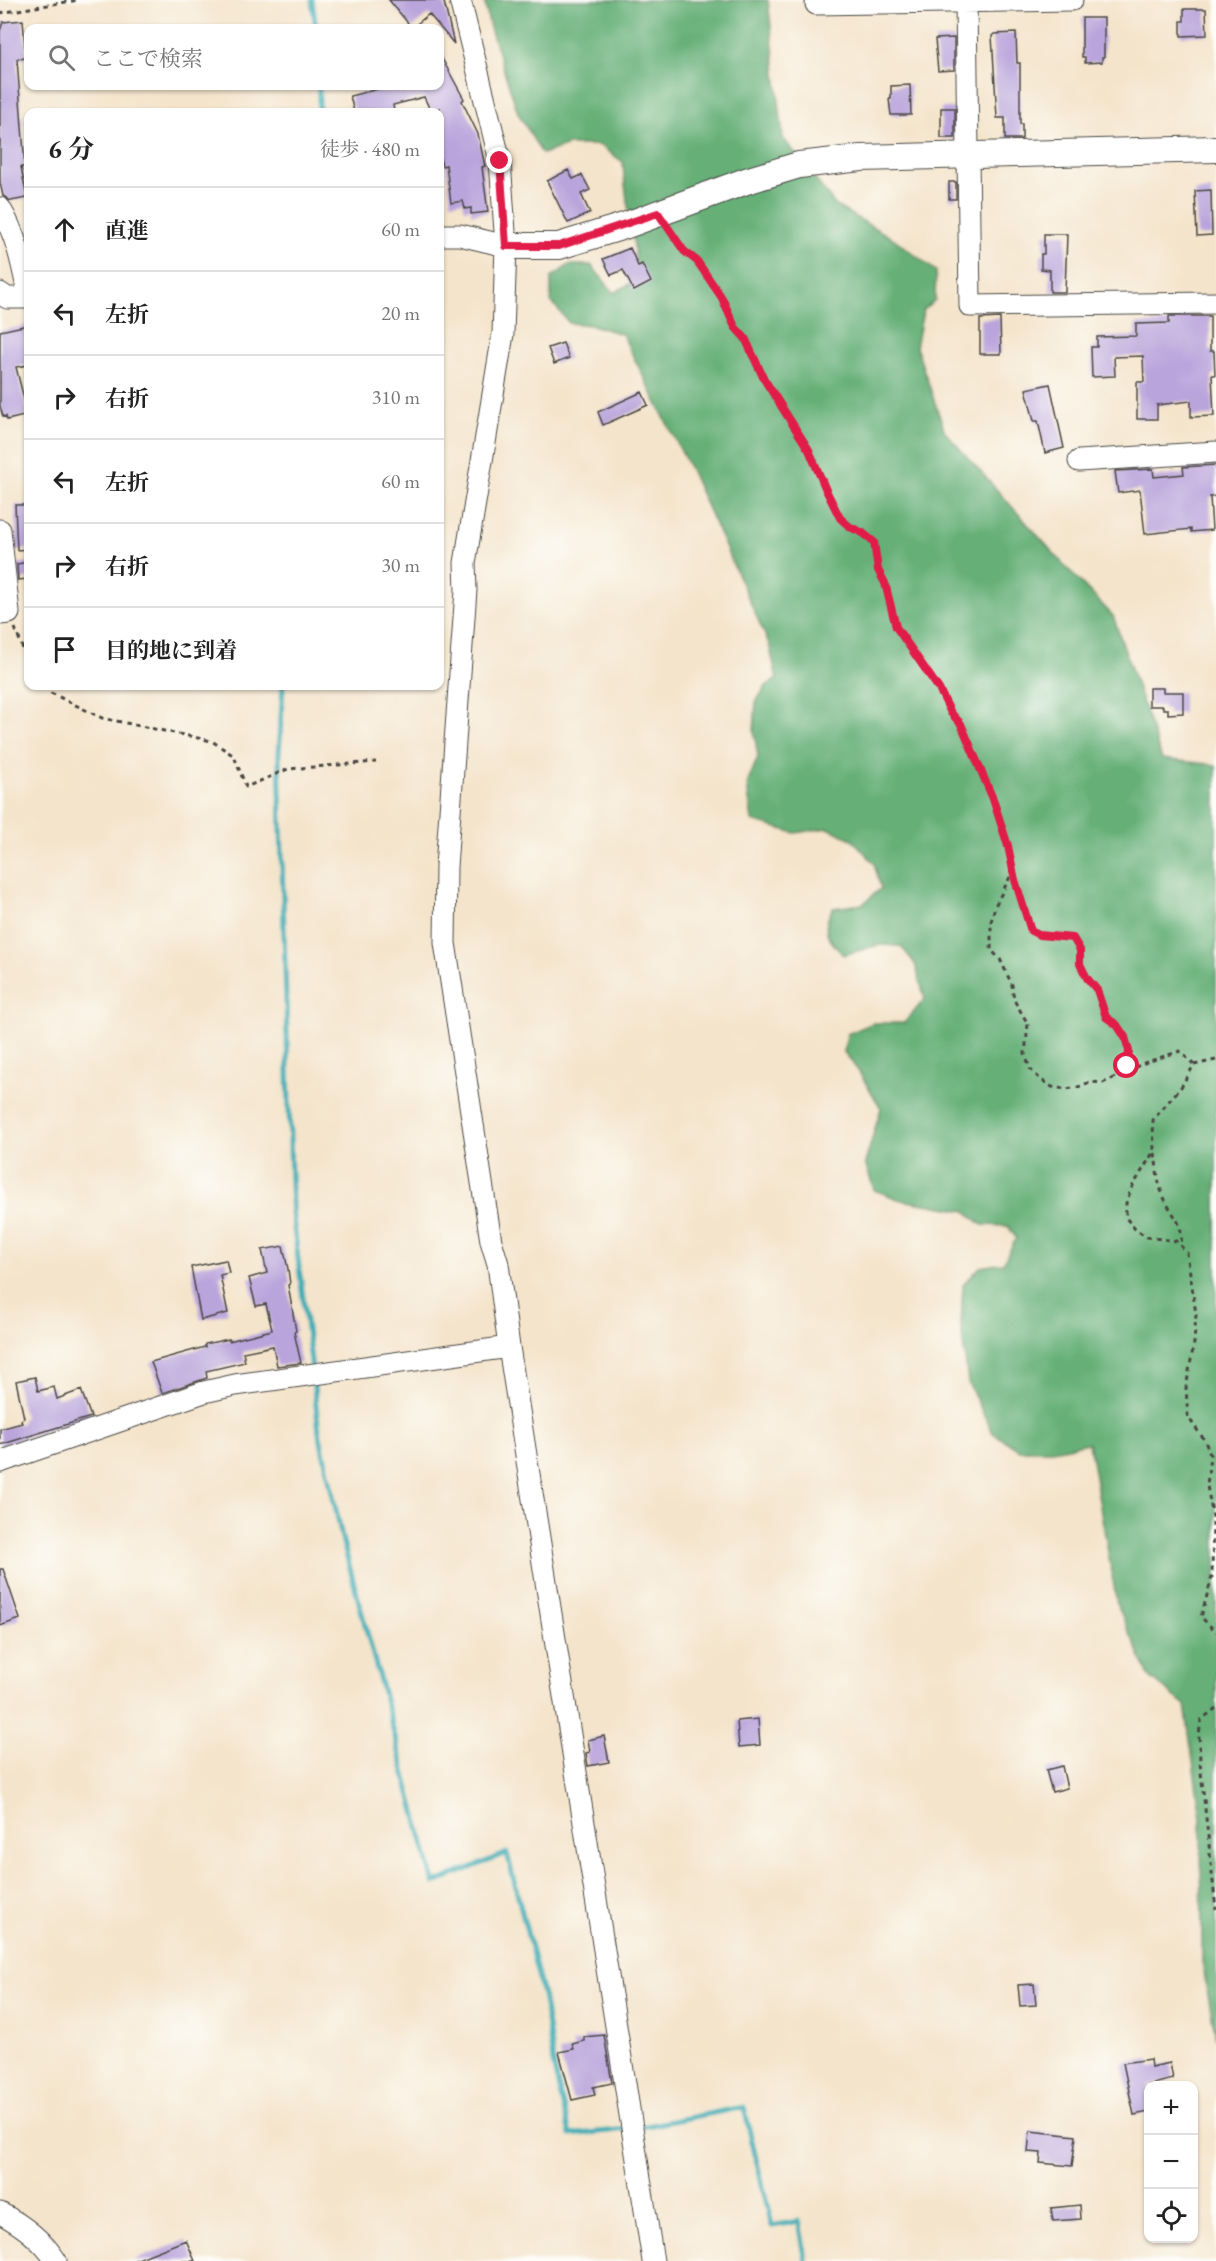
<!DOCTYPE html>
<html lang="ja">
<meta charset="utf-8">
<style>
body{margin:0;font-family:"EB Garamond","Noto Serif JP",serif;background:#f6f6f6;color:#222}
.controls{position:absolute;right:18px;bottom:18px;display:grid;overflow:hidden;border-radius:12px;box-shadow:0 2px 4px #0004}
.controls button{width:54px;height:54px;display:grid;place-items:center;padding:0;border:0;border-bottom:2px solid #e0e0e0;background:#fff;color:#222;font:30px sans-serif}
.stop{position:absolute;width:18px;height:18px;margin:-14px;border:4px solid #e11d48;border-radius:50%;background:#fff}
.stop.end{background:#e11d48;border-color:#fff;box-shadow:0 2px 6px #0008}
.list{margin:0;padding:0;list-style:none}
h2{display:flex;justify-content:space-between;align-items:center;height:78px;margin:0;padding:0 24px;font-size:26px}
h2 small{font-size:20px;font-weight:400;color:#767676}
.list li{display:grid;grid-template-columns:39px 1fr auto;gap:18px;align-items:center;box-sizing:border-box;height:84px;padding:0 24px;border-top:2px solid #e0e0e0}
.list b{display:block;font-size:22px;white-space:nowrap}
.list em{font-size:20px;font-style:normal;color:#767676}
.icon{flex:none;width:33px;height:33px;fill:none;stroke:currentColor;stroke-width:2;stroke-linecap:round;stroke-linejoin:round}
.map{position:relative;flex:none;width:1216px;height:2261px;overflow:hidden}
.search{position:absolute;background:#fff;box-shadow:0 2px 4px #0004;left:24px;top:24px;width:420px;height:66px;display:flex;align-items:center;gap:15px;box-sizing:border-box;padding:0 21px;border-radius:12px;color:#767676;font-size:22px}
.panel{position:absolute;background:#fff;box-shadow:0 2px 4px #0004;left:24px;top:108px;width:420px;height:582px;border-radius:12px}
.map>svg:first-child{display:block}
.forest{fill:#66b078;stroke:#486e52;stroke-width:1.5}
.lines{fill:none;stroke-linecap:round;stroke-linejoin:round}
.stream{stroke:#3bacb6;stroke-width:5}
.building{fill:#baa4dc}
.minor-casing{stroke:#494743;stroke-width:23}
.tertiary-casing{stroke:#494743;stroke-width:28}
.path{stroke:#494743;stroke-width:3;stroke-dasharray:4.5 4.5;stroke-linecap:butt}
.minor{stroke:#fff;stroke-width:21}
.tertiary{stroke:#fff;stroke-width:26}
.route{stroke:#e11d48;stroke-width:8}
</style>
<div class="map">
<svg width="1216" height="2261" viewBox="0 0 1216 2261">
<rect width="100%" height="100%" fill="#fdfcf7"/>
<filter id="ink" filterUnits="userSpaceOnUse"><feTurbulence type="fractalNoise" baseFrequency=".0167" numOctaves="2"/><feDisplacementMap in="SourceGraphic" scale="12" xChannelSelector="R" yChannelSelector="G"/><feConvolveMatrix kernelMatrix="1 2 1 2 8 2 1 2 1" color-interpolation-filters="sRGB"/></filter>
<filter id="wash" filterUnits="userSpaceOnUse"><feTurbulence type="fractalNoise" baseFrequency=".008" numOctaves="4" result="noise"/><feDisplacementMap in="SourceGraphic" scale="24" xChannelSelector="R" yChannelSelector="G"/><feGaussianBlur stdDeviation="1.35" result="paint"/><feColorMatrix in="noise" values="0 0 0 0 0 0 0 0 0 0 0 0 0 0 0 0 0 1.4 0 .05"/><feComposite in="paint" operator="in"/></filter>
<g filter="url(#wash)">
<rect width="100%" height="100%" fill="#f4e4cb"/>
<path class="forest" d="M484,0H768L783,138L836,206L894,239L936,271L935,300L923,311L916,347L945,432L1066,567L1113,616L1162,759L1216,765V2039L1202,1961L1201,1818L1185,1705L1149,1676L1117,1604L1089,1443L1052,1450H1019L993,1433L968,1383L961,1325L963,1285L980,1267L1003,1263L1016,1238L1008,1226L982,1225L966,1211L901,1200L874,1190L865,1163L881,1108L859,1072L844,1052L847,1034L873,1023H904L925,999L915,964L901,946L879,945L843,955C827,937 820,930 833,908L863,904L881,888L874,863L852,839L828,828L795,833L752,821L747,784L758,757L754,731L756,702L766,686L777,679L769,644L689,467L622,334L591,325L569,323L551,301V278L569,265H591L614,293L638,279C635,240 625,201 623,162L599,145H568L542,154L518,113L490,28Z"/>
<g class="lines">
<path class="stream" d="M312,0L316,28
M319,86V112
M283,686L279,755L292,1211L312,1369
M313,1378L319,1432L343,1542L434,1883L507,1853L544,1999L554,2068L570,2135L627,2129
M636,2128L744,2107L772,2226L799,2221L806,2261"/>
</g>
<g id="blocks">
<path class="building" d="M389,0H447L444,2L454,44L429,14L412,28Z
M1184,9H1206L1207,35L1181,36V21H1184Z
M1082,18H1104V57H1102V62L1085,63V57H1082Z
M23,20L26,58L17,59L25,167H21L27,198L11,201L3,196L0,183V31L3,22Z
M1016,33L1017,63H1020V124H1022V139H1005V118H997L992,36L994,34Z
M954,38V70L938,71L935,39Z
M440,55L464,99L462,101L478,134L485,166L482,167L488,212L471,214V208L465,209L463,201L451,203L446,165L442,166L440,159V108L431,112L424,97L393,105L394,112H354L350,96L390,86H440Z
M910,85L911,115H891L889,99H891V86Z
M941,108H955V138H941Z
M568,170L573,179L582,175L590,190L581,194L590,213L568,223L547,181Z
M949,182H956V199H949Z
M1211,190L1212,235L1197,236L1195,191Z
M1044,234H1067L1065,292H1050V270L1041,269V254H1044Z
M630,248L638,266L642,264L651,282L634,291L623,270L611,275L603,259Z
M1169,316H1210V351H1214L1215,375H1212L1214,416L1191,417V401L1157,405V419H1137V382H1144L1143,356L1114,357L1115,376L1092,377L1091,347H1097V337L1136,336V324L1169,323Z
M1000,318L1001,354H980V319Z
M28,325V365L16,367L28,415L7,420L6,416L3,417L0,406V331Z
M563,343L569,358L554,364L548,348Z
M1050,384L1064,448L1045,453L1038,421H1034L1026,389Z
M642,392L648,405L603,425L598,412Z
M1216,465V496L1210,497L1212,530L1191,532V529L1145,534L1140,490L1118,493L1115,471L1153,469L1154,477L1184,474L1183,467Z
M15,505H28V549L17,550Z
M28,562V579L18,580L17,564Z
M1149,688H1163V692H1183V713L1168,714V709H1163V706H1149Z
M283,1246L288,1269L290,1284L288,1285L296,1331L294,1332L301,1363L277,1366L273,1346L243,1352L245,1362L206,1371L207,1378L162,1393L151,1362L205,1347V1344L229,1339V1341L272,1330L266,1304L256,1306L249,1278L267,1273L262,1250Z
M226,1260L229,1273L220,1275L228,1313L201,1320L191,1267Z
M35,1377L38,1391L54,1387L57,1399L81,1390L91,1417L0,1445V1429L22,1423L21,1420L24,1418L16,1381Z
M0,1569H3L20,1619L0,1626Z
M758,1719L760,1745L739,1747L737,1721Z
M604,1736L609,1762L588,1766L586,1753L590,1752L588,1740Z
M1062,1766L1067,1788L1052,1792L1046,1770Z
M1034,1984L1036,2005L1020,2006L1018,1985Z
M604,2035L612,2083L593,2087L595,2095L572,2100L559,2052L574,2049L572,2044L584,2041V2037Z
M1150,2059L1151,2067L1170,2063L1173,2079L1149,2085V2112L1134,2115L1123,2063Z
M1030,2131L1076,2136L1072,2166L1040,2163L1041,2153L1028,2152Z
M1080,2205L1081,2219L1053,2221L1051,2208Z
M186,2240L195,2261H135V2260Z"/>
</g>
</g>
<g filter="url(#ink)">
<use href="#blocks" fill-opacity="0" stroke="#494743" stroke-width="1.5"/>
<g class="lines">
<g class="minor-casing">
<path id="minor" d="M460,0L500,161L506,246L503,334L465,563L466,590L446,867L445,943L491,1241L498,1264L509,1347L653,2261
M966,0L970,306L1216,303
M816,4L1072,0
M0,208C16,234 22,263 28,293
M440,235H460L506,246
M0,293L7,298H28
M1079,461L1216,452
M0,530L9,613L0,614
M0,1462L204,1392L235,1385L509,1347
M0,2213C23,2225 42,2239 56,2261"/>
</g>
<g class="tertiary-casing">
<path id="tertiary" d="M506,246H559L624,226L746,181L799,165L861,158L1216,149"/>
</g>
<path class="path" d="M0,13L78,0
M670,230L684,251L697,261L722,298L735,327L745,338L764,379L809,450L826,490L840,518L850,527L863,533L874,542L878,570L885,583L896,627L939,689L951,713L961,724L973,750L993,799L1012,861L1011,875L995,906L991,922V950L1000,959L1012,985L1014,1000L1028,1024L1025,1054L1030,1069L1040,1079L1052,1087L1066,1089L1078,1087L1090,1082L1103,1083L1144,1063L1180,1051L1194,1065L1181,1087L1153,1120L1154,1151L1131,1189L1126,1203V1218L1135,1229L1147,1237L1176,1241L1187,1253L1196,1314L1194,1343L1186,1388L1188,1417L1205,1441L1210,1455L1207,1486L1213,1517L1212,1577L1201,1617L1216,1632
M15,628L28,662
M45,686L51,693L102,718L212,741L234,756L246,787L288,769L376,762
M1013,869L1015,880L1031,931L1039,935L1073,938L1080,949V964L1087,978L1097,990L1106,1017L1117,1025L1125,1037L1129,1051L1127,1066L1130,1069
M1194,1065L1216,1060
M1155,1153C1157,1167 1157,1182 1163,1195C1172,1218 1184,1219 1181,1247
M1216,1708L1201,1720L1199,1735L1200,1763L1216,1909"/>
<use href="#minor" class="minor"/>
<use href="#tertiary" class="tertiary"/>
</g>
</g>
<g class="lines" filter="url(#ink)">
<path class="route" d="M500,161L506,246H559L658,213L684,251L697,261L722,298L735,327L745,338L764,379L809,450L826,490L840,518L850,527L863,533L874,542L878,570L885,583L896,627L939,689L951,713L961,724L993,799L1008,846L1015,880L1031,931L1039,935L1073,938L1080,950V964L1087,978L1097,990L1106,1017L1117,1025L1125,1037L1129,1051L1127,1066"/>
</g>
</svg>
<div class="controls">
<button>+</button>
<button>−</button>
<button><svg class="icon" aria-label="locate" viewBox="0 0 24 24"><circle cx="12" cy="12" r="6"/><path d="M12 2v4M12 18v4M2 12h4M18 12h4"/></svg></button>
</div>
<div class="stop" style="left:1127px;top:1066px"></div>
<div class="stop end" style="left:500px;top:161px"></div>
<div class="search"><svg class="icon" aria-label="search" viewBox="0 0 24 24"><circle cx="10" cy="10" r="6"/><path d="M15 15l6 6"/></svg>ここで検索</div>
<section class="panel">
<h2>6 分<small>徒歩 · 480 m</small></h2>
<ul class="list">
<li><svg class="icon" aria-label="ahead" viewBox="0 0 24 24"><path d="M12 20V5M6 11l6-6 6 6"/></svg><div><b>直進</b></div><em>60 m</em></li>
<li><svg class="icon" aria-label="left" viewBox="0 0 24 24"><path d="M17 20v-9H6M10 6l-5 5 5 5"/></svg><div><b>左折</b></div><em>20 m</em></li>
<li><svg class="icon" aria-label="right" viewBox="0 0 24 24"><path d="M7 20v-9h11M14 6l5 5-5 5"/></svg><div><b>右折</b></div><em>310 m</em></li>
<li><svg class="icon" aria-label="left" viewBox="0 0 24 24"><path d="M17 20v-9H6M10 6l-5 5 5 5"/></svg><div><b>左折</b></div><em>60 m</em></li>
<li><svg class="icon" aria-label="right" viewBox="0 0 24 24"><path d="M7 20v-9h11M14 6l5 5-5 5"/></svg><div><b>右折</b></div><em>30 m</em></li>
<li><svg class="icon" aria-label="arrive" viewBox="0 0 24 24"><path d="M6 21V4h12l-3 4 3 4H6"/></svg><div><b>目的地に到着</b></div></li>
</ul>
</section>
</div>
